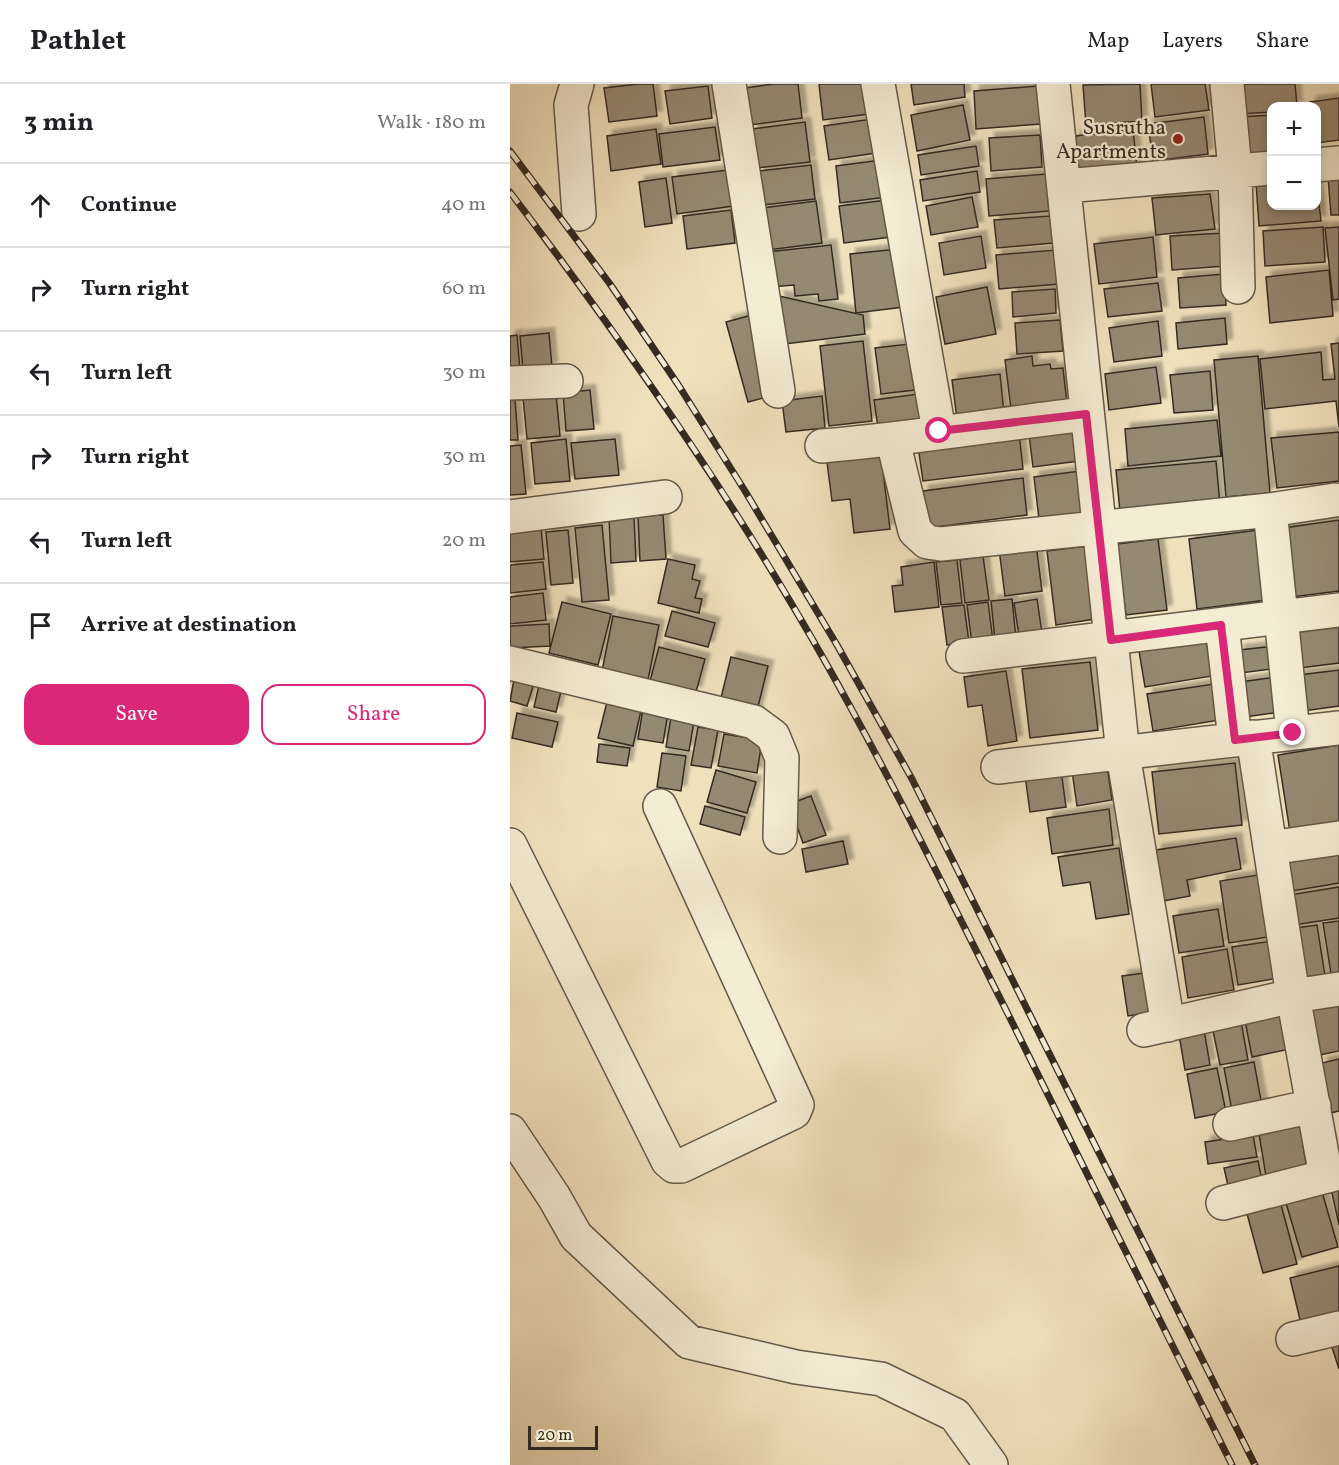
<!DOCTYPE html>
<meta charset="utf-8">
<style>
body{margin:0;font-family:Vollkorn,serif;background:#f2f2f2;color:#202124}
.controls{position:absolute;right:18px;top:18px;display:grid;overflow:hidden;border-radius:12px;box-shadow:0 3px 9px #0003}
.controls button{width:54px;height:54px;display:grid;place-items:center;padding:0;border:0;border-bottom:2px solid #e0e0e0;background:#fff;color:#202124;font:30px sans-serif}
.scale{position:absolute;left:18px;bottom:15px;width:70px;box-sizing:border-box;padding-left:6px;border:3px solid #352a22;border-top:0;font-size:16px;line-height:21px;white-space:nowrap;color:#352a22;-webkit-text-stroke:4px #f5ecd4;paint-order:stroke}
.stop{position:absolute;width:18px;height:18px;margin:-14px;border:4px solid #db2777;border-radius:50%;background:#fff}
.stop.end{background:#db2777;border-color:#fff;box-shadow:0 2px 6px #0008}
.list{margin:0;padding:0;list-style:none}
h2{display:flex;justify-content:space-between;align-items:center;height:78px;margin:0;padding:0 24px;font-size:26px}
h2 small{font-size:20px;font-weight:400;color:#757577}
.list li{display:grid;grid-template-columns:39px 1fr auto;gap:18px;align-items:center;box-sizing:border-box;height:84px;padding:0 24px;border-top:2px solid #e0e0e0}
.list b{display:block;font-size:22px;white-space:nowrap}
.list em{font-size:20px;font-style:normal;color:#757577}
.actions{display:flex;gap:12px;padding:18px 24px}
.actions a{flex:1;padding:14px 0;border:2px solid #db2777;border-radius:18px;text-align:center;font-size:21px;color:#db2777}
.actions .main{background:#db2777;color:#fff}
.icon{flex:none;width:33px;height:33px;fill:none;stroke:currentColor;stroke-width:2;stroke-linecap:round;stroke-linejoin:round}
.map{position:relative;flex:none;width:829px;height:1381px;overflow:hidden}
header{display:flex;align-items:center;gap:36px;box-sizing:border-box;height:84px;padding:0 30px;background:#fff;border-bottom:2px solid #e0e0e0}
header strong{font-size:28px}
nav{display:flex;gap:33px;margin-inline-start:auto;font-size:21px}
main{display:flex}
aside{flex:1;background:#fff}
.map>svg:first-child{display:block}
.building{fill:#968973;stroke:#352a22;stroke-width:1.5;filter:url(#shadow)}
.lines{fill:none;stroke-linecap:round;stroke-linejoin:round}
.minor-casing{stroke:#645849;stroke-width:36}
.minor{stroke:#f5ecd4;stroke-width:33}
.rail-casing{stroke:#352a22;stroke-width:7}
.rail{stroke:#f5ecd4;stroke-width:4.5;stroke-dasharray:14;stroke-linecap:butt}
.route{stroke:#db2777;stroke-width:8}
.poi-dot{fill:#8f2418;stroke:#f5ecd4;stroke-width:2}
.labels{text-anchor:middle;stroke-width:4.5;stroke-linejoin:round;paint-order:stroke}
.poi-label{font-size:21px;fill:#352a22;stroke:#f5ecd4;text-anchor:end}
</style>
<header>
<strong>Pathlet</strong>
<nav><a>Map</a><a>Layers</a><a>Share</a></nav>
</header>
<main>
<aside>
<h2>3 min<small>Walk · 180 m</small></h2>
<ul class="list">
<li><svg class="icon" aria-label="ahead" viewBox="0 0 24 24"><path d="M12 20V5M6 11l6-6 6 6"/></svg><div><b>Continue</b></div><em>40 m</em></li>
<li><svg class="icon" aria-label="right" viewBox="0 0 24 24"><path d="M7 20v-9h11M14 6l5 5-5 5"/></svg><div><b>Turn right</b></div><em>60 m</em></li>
<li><svg class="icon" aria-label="left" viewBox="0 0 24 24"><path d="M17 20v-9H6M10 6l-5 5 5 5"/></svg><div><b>Turn left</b></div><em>30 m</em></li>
<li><svg class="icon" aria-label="right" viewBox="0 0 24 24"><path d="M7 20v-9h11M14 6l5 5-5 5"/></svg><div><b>Turn right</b></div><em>30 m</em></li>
<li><svg class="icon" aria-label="left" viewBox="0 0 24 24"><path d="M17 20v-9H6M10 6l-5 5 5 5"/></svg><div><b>Turn left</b></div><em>20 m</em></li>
<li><svg class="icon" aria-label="arrive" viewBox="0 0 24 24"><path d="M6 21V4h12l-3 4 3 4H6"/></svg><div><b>Arrive at destination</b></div></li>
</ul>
<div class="actions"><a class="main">Save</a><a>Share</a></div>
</aside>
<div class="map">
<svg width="829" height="1381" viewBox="0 0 829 1381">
<defs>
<filter id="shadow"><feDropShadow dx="5.5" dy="-5.5" stdDeviation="1.5" flood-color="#0004"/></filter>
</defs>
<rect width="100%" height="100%" fill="#f0e1bd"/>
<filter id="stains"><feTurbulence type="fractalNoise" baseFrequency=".00333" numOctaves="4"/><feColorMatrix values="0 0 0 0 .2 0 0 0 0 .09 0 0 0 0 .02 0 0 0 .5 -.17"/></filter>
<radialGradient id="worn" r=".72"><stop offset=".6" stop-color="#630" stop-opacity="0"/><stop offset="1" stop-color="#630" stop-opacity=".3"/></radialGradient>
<path class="building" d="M128,0H143L147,32L99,38L94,4Z
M263,0H288L292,34L240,41L235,4Z
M309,0H355L359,30L313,36Z
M401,0H454L455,13L404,21Z
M630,0L632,37L576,41L573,1Z
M641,0H695L699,26L645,33Z
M727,0H785L787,22H762V28L729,30Z
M198,2L202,34L160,40L155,7Z
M528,2L531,40L466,45L464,7Z
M829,14V56L806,59V22H801L800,18Z
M453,21L460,56L407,67L401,31Z
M762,31V71L734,74L728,33Z
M694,33L698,70L643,77L638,40Z
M362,35L366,69L319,76L314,42Z
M295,38L300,78L247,84L242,45Z
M205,43L210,76L153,83L149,50Z
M146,45L151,80L101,87L97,52Z
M623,45L627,84L569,90L565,52Z
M530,51L532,83L481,87L479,54Z
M466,62L469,82L411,91L408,71Z
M371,76L376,113L330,119L326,82Z
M301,81L305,115L253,121L249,87Z
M218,86L223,122L167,130L162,93Z
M467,87L470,108L413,117L410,96Z
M536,90L539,127L479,132L476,95Z
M818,93H829V131H821Z
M156,94L162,139L135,143L129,98Z
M806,95L811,137L749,142L746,99L762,98V122H806Z
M700,110L705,145L646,151L642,114Z
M462,113L468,143L421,151L416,122Z
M377,116L381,153L334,159L329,122Z
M306,117L312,159L258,166L252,124Z
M221,126L225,159L177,165L173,132Z
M540,132L543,159L487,164L484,136Z
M813,143L815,178L755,182L753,147Z
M829,143V215L823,216L815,144Z
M715,149L716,182L662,186L660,152Z
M471,152L476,184L434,191L429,159Z
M643,153L647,193L589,200L584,160Z
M321,161L328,215L309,217L308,210L285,212L284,201L261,203L257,168Z
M388,165L394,223L346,229L340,170Z
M547,166L550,200L489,205L486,171Z
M819,186L823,232L760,239L756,193Z
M714,190L716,221L670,224L668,194Z
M648,199L652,227L598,233L594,205Z
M477,203L486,250L435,260L426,213Z
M545,205L546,229L503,233L502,208Z
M269,212L353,231L355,250L275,260Z
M242,231L264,311L238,318L216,238Z
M715,234L717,260L668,265L666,239Z
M550,236L553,267L507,270L505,239Z
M648,237L652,272L604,278L599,244Z
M39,249L42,283L13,286L10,252Z
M7,251L10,285L0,286V252Z
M353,257L362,337L319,342L310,262Z
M829,259V343L826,317L755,325L750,275L811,268L813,296L825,295L821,260Z
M399,260L405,306L371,310L365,264Z
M522,272L523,282L540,280L541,285L553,284L557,319L501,325L495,276Z
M748,272L760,409L716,413L704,276Z
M646,283L651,319L599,326L595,290Z
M700,287L703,326L664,329L660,291Z
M490,290L494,329L447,335L442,296Z
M80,306L84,345L56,347L53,309Z
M46,310L50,352L17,355L13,313Z
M408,310L412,338L368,344L364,316Z
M312,312L315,344L276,348L272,317Z
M0,315H5L8,356H0Z
M707,336L711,372L618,382L615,345Z
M564,337L569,377L523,383L518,343Z
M829,348V397L767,404L761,354Z
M509,349L513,385L413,397L408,362Z
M56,355L60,397L25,400L21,359Z
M105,355L109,391L65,395L61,359Z
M11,361L16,410L0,411V362Z
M371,371L380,445L344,449L340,415L322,417L317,378Z
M706,377L710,420L610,428L606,386Z
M570,387L575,428L529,435L524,393Z
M513,394L517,431L418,444L413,407Z
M153,431L156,475L130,477L128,432Z
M124,434L126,477L101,479L99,435Z
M829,436V507L782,513L773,444Z
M92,441L99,516L72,518L65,444Z
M31,444L34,475L0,478V447Z
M58,446L63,499L41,501L36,448Z
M748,446L757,516L687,525L679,455Z
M648,455L657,526L616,531L607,460Z
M526,460L532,507L495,512L489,465Z
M576,462L585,535L546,541L537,467Z
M473,472L479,516L455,519L450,476Z
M158,475L185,481L182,495L190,497L185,514L192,515L189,529L148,519Z
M447,476L452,519L431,521L426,478Z
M33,478L36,505L0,509V481Z
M424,478L429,523L385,528L382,502L393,501L391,483Z
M33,509L36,536L0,540V513Z
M502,515L506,554L485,557L481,517Z
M527,515L532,549L509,552L504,519Z
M52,518L101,530L88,581L39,569Z
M478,518L483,557L462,560L457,521Z
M454,521L459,558L437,561L432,523Z
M162,527L205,539L198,563L155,552Z
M103,532L149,541L138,596L92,587Z
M39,540L40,562L0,564V542Z
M829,542V579L790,584L785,548Z
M696,556L702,592L635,603L629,567Z
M766,562L769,584L731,589L729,566Z
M149,563L195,575L186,608L140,597Z
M221,573L258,582L246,631L209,622Z
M580,578L588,646L520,654L512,585Z
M829,586V622L793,627L789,591Z
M496,587L507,657L478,662L472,621L458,623L454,593Z
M5,590L25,596L17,622L0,617Z
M766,593L771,628L735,633L730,598Z
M30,597L52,603L46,628L24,623Z
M704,600L710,636L643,647L637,610Z
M98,614L132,622L123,662L88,654Z
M133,625L158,629L153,659L128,655Z
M7,629L48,638L42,663L2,654Z
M161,633L184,637L179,667L156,663Z
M188,643L208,646L201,684L181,681Z
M214,650L252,656L247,689L208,682Z
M89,660L120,664L117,682L87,678Z
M829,661V740L780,748L768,671Z
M152,669L176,672L171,707L147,703Z
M725,679L732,741L649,750L642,688Z
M597,682L602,716L567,722L562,687Z
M206,686L246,698L237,729L197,718Z
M551,686L556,723L520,728L515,691Z
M301,712L316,751L293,759L279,720Z
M195,722L235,733L230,751L190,740Z
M599,725L603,761L542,770L537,734Z
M726,754L731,785L677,796L680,812L653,817L646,766Z
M333,757L338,780L296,788L292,765Z
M829,759V799L776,808L770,769Z
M609,764L619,830L586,835L580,798L553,802L548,773Z
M754,790L764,852L719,859L710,797Z
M829,803V834L784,841L779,811Z
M708,825L714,862L669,869L663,832Z
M829,837V895L822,896L813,839Z
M807,841L816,898L788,902L779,845Z
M762,857L769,894L728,901L722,863Z
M717,865L724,906L678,914L672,873Z
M641,888L648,927L618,932L612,892Z
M829,920V967L809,971L800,925Z
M773,923L780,965L742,973L734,931Z
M730,932L738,976L710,981L701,937Z
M693,940L700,981L675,986L668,945Z
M829,975V1027L821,1029L812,979Z
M744,978L752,1022L722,1027L714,984Z
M707,984L716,1028L685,1034L677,990Z
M789,1037L798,1091L757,1098L748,1044Z
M743,1051L747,1073L698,1080L695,1058Z
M748,1077L753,1102L720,1110L714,1084Z
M829,1098V1141L820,1100Z
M812,1108L828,1163L792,1173L776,1119Z
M770,1117L787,1180L753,1189L736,1126Z
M829,1182V1234L792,1244L780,1194Z
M829,1254V1285L820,1257Z"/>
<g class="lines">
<g class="minor-casing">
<path id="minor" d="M67,0L61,21L69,130
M219,0L268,307
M368,0L429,347
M543,0L613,670L658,941
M717,0L725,86L728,203
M806,81L829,79
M555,102L762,84
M0,299L56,297
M383,357L405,447L417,458L431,460L760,426L825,416
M312,362C400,355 488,340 576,330
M760,426L783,649
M0,433L155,413
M712,541L725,656
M453,572L829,526
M0,579L244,638L263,652L272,674L270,753
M743,653L783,912L816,1092
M488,683L829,644
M0,761L158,1077L164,1082H171L284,1028L287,1021L150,722
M760,764L829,754
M634,946L783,912L829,905
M720,1040L804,1022
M0,1047L44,1113L66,1152L179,1258L286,1283L371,1295L445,1331L481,1381
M713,1119L829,1089
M783,1255L829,1244"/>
</g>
<use href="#minor" class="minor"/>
<g class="rail-casing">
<path id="rail" d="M0,67L100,200L169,302L235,407L327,561L402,695L745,1381
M0,108C113,257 220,410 312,572C379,690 438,811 499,932C573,1082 647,1231 722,1381"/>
</g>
<use href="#rail" class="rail"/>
</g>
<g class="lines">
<path class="route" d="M429,347L576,330L601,556L711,541L725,656L783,649"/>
</g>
<circle class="poi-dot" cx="668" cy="55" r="6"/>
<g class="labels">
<g class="poi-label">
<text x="656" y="50">Susrutha<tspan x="656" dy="24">Apartments</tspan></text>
</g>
</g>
<rect width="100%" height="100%" filter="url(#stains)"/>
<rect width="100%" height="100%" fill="url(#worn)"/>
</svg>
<div class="controls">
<button>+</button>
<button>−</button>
</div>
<div class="scale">20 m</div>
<div class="stop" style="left:429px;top:347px"></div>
<div class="stop end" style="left:783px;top:649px"></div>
</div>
</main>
